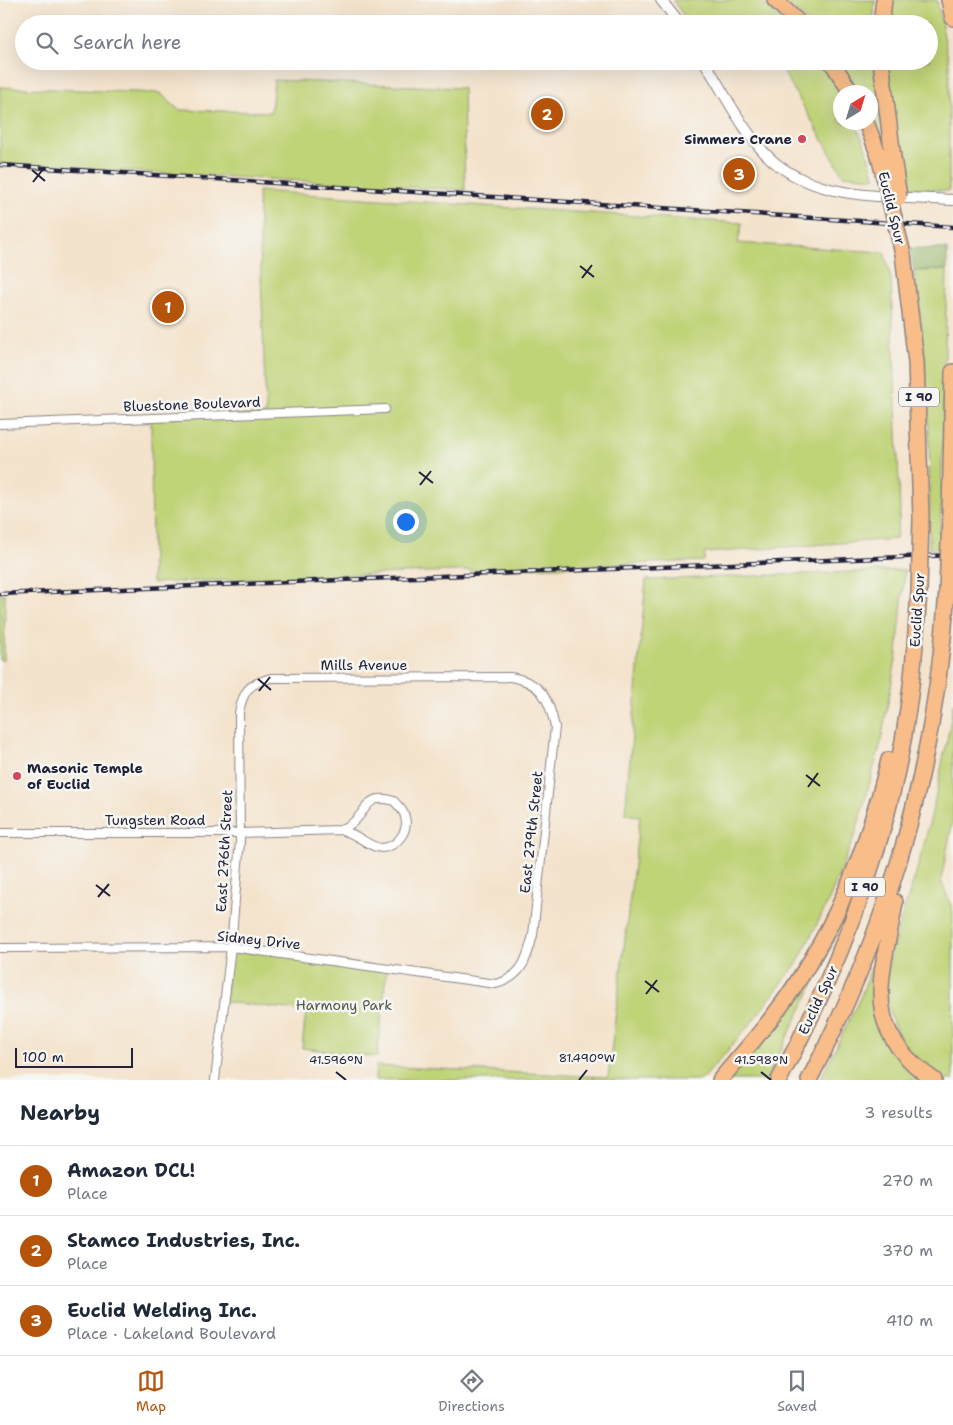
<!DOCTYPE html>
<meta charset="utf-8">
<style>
body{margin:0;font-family:"Shantell Sans",sans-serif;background:#f6f6f7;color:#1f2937}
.compass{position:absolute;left:833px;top:85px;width:45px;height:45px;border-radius:50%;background:#fff;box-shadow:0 5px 20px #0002;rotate:38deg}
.scale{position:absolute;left:15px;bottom:12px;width:118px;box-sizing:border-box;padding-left:5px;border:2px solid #22223b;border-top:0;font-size:14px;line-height:18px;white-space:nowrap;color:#22223b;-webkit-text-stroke:4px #f6f6f2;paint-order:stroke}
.you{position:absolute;left:405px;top:521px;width:18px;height:18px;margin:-12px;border:4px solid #fff;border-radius:50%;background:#1a73e8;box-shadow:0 0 0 8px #1a73e833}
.badge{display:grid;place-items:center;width:32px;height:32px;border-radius:50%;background:#b45309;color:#fff;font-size:16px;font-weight:700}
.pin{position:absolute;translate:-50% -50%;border:2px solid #fff;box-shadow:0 1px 5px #0006}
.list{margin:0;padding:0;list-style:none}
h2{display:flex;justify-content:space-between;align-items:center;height:65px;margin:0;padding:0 20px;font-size:21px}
h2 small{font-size:16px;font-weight:400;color:#747a83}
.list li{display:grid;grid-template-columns:32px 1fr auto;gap:15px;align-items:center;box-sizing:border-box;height:70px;padding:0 20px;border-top:1px solid #e0e1e3}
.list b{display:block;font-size:19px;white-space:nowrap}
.list p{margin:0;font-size:16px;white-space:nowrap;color:#747a83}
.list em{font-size:16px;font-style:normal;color:#747a83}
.icon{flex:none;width:28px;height:28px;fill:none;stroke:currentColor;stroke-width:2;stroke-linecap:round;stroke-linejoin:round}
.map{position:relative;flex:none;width:953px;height:1080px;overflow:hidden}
.search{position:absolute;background:#fff;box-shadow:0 5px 20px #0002;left:15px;right:15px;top:15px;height:55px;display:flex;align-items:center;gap:12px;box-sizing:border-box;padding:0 18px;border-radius:28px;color:#747a83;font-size:19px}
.sheet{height:275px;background:#fff}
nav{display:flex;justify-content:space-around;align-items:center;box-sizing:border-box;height:70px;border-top:1px solid #e0e1e3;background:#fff;font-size:14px;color:#747a83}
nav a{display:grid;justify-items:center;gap:2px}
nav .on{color:#b45309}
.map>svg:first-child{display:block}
.green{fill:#bfd377;stroke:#707a59}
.forest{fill:#97b568;stroke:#5c6c52}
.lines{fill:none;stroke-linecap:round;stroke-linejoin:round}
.minor-casing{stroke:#8b8284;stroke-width:10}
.tertiary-casing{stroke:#8b8284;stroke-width:12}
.motorway-casing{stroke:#8b8284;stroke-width:18}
.minor{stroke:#fff;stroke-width:8}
.tertiary{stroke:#fff;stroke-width:10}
.motorway{stroke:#f8bd89;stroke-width:15}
.rail-casing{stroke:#22223b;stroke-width:4.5}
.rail{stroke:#f6f6f2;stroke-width:2.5;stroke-dasharray:8;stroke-linecap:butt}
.motorway-bridge-casing{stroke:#8b8284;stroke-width:18;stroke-linecap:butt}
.motorway-bridge{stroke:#f8bd89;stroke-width:15}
.ticks{fill:none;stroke:#22223b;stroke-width:2}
.poi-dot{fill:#d1495b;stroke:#f6f6f2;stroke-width:2}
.labels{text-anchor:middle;stroke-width:5;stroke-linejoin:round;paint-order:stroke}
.shield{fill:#f6f6f2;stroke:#626272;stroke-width:1}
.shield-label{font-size:12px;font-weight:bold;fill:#22223b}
.poi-label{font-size:14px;font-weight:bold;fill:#22223b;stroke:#f6f6f2;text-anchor:end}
.street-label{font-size:14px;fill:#22223b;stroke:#f6f6f2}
.park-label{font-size:14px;fill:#51574d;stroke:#f6f6f2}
.ticks-label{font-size:12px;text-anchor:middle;fill:#22223b;stroke:#f6f6f2;stroke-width:5;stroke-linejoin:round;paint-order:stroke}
</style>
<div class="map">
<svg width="953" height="1080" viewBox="0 0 953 1080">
<rect width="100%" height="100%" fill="#f6f6f2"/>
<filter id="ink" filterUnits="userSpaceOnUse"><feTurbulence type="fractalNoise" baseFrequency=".02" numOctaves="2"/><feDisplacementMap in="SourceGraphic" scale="10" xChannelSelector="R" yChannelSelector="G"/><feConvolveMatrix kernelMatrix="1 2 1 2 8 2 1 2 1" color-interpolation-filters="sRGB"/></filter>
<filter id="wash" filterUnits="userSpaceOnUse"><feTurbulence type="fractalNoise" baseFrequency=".0096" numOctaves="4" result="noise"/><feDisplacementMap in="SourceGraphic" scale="20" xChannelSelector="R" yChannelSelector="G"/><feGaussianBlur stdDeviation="1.12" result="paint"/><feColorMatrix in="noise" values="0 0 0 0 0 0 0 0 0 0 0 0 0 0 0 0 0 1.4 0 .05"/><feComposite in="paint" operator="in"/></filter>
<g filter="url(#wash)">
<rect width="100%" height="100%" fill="#f4e3cc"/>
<path class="green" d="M673,0H760L786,24H743L739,20L735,24H689Z
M784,0H875L873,24H809Z
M888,0H937L949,63V191L904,187L887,61H929V24H886Z
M777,61H819C840,87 840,90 840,122L854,123L863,140L875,178L843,175Z
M839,61H874L886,153H883L871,119L870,92H857Z
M274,80L463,88L465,190L0,164V87L160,93L179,110L271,112Z
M258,191L742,223L738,243L884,252L891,278L900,511L896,539L705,553L704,561L152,583L151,418L266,414Z
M947,270L940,549L929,548C931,454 929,363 914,271Z
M905,570L897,654L880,746L856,832L829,900L798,962L752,1022L702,1080H375L376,1066L608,1077L640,816L625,814L646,580Z
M0,594H5L4,660H0Z
M953,703V820L941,880L953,911V1080C917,1080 888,1026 886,994C884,961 906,906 916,873C927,835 936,798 943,759C947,741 951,722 953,703Z
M846,907L829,953L766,1080H726Z
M231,947L387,968L377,1057L302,1048L306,1011L225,1002Z
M872,965L876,968L878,1016L926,1080H820L861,996Z"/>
<path class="forest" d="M910,248L947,249V270L914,271Z"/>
</g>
<g filter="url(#ink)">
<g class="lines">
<g class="minor-casing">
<path id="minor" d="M0,424L385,409
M0,833H240L340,830C358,833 369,848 382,848C397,847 409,831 405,817C404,810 398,806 394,801C365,792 368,812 351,824C348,827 343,828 340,830
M0,948L231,947L496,984C522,977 527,959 533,935L555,727C549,699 542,682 510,677L271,678C249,684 243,690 239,713L240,841L231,947L215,1080"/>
</g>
<g class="tertiary-casing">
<path id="tertiary" d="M661,0L680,24
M704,61C723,91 747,139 773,161C821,202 894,196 953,200"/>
</g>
<g class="motorway-casing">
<path id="motorway" d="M775,0L800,24
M949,0L953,18
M881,24L884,0
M831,61L851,92
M881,61L893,157
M866,122L879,156
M903,254L916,362L921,518
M950,517L953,372
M895,902C883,976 857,1028 934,1080
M720,1080C746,1049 774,1018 796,984C841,917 870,838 889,760
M779,1080C841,964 890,840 908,709C914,670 916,631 919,592
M809,1080C891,923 935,767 947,591"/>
</g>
<use href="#minor" class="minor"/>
<use href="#tertiary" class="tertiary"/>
<use href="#motorway" class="motorway"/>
<g class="rail-casing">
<path id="rail" d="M0,165L953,227
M0,594L953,555"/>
</g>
<use href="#rail" class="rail"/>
<g class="motorway-bridge-casing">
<path id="motorway-bridge" d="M879,156L903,254
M893,157L899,197
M947,591L950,517
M919,592L921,518"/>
</g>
<use href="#motorway-bridge" class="motorway-bridge"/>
</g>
</g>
<path class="ticks" d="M32,170L45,181M33,182L44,168M580,266L594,277M582,278L592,265M419,472L433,483M420,485L431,471M258,679L271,690M259,691L270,677M806,775L820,786M808,787L818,773M96,885L110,896M98,897L109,884M645,981L659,992M646,994L657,980M336,1072L346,1080M761,1072L771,1080M579,1080L587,1070"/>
<g class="poi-dot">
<circle cx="802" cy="139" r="5"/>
<circle cx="17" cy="776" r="5"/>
</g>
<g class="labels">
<g class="shield">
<rect x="899" y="387.5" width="40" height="19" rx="4"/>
<rect x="845" y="877.5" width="40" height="19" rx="4"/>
</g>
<g class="shield-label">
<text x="919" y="401">I 90</text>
<text x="865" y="891">I 90</text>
</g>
<g class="poi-label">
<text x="792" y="144">Simmers Crane</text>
<text x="27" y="773" text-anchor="start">Masonic Temple<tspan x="27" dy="16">of Euclid</tspan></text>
</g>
<g class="street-label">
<text transform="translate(892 208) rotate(76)" y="5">Euclid Spur</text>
<text transform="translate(192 404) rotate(-2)" y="5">Bluestone Boulevard</text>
<text transform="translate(917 610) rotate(-86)" y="5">Euclid Spur</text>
<text x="364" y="670">Mills Avenue</text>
<text x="155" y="825">Tungsten Road</text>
<text transform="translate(531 832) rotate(-84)" y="5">East 279th Street</text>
<text transform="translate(224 851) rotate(-87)" y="5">East 276th Street</text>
<text transform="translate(259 940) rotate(6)" y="5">Sidney Drive</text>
<text transform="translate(818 1000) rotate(-65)" y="5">Euclid Spur</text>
</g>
<g class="park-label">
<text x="344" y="1010">Harmony Park</text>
</g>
</g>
<g class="ticks-label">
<text x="587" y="1062">81.490°W</text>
<text x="336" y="1064">41.596°N</text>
<text x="761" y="1064">41.598°N</text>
</g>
</svg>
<svg class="compass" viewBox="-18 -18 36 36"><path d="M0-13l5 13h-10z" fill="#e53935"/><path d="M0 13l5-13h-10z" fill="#747a83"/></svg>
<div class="scale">100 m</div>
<div class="you"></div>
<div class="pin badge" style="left:168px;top:307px">1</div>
<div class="pin badge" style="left:547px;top:114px">2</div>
<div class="pin badge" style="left:739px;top:174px">3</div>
<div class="search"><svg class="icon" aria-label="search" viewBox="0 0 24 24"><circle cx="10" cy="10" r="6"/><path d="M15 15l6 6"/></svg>Search here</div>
</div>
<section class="sheet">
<h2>Nearby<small>3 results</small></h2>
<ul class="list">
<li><span class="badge">1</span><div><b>Amazon DCL!</b><p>Place</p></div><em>270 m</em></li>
<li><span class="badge">2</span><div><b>Stamco Industries, Inc.</b><p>Place</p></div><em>370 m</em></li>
<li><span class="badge">3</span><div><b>Euclid Welding Inc.</b><p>Place · Lakeland Boulevard</p></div><em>410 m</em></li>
</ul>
</section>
<nav>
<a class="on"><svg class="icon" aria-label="map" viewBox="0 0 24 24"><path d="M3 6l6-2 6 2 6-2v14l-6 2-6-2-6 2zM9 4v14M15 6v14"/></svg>Map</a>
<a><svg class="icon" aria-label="directions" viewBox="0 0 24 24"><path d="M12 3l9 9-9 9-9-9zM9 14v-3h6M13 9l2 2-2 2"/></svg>Directions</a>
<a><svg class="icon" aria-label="saved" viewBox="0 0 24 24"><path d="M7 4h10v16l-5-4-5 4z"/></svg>Saved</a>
</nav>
